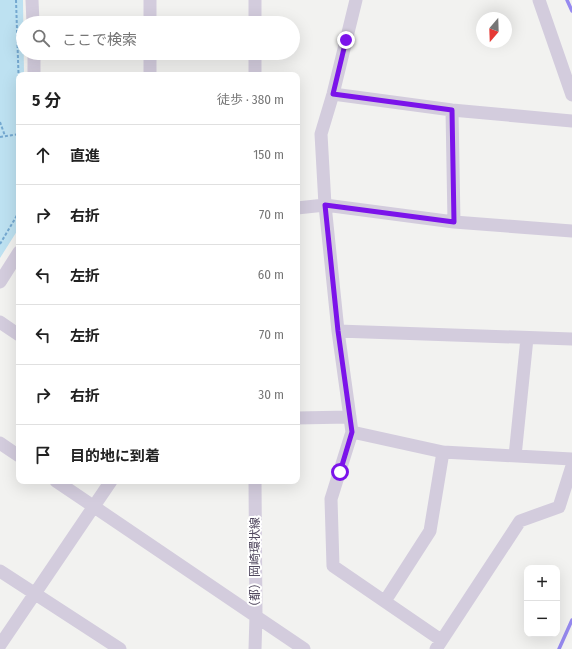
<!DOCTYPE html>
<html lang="ja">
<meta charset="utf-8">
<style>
body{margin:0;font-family:"Fira Sans Condensed","Noto Sans JP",sans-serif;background:#f2f2f2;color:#222}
.controls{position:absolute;right:12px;bottom:12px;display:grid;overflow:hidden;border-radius:8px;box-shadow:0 4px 16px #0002}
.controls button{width:36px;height:36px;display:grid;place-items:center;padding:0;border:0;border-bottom:1px solid #e0e0e0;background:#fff;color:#222;font:20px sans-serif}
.compass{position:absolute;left:476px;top:12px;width:36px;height:36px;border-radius:50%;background:#fff;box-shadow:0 4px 16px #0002;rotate:199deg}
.stop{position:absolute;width:12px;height:12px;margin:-9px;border:3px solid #7b13ea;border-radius:50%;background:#fff}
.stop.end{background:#7b13ea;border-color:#fff;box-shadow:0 1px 4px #0008}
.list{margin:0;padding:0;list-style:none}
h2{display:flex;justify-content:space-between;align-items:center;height:52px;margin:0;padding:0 16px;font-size:17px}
h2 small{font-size:13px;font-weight:400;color:#767676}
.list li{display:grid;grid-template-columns:26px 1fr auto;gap:12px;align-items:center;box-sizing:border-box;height:60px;padding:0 16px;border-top:1px solid #e0e0e0}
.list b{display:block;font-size:15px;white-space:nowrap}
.list em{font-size:13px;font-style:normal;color:#767676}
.icon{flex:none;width:22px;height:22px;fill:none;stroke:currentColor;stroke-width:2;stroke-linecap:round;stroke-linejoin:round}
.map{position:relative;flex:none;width:572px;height:649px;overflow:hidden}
.search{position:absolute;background:#fff;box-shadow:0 4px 16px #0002;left:16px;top:16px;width:284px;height:44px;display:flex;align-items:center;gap:10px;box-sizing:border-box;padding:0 14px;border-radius:22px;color:#767676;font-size:15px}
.panel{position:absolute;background:#fff;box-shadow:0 4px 16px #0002;left:16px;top:72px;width:284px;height:412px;border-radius:8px}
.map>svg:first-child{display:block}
.green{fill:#bde1f1}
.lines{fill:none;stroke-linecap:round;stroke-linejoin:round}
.stream{stroke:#9689ef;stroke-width:3.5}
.path{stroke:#74a8d0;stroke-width:2;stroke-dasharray:3 2;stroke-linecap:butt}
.minor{stroke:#d3ccdd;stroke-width:13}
.route{stroke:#7b13ea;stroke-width:5}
.labels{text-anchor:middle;stroke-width:4;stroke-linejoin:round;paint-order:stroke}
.street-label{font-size:12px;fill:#50475e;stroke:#fff}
</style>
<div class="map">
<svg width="572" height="649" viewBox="0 0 572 649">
<rect width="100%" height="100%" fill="#f2f2f0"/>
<path class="green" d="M0,0H23L24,75H19V228L0,258Z"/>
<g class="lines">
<path class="stream" d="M567,0L572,11
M559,649L572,620"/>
<path class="path" d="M16,0L19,89
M0,122L5,136
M0,137L19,134
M0,244L19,212"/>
<path class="minor" d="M32,0L33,23
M255,0V23
M356,0L333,94L321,134L325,205L338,331L352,432L331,499L333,566L441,640
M539,0L572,95
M150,23V0
M34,53V75
M255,53V75
M150,75V53
M333,94L452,110L572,121
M452,110L454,222
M297,208L325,205L454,222L572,231
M0,282L19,252
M0,322L19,335
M338,331L572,339
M297,418L349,417
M352,432L443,452L572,459
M0,443L19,456
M515,456L527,338
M56,481L304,649
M0,571L120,649
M385,601L430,531L443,452
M0,645L111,481
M255,649L256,616L255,481
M436,649L520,521L559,507L572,466"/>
</g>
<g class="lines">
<path class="route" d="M340,472L352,432L338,331L325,205L454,222L452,110L333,94L346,40"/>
</g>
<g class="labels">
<g class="street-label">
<text transform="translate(255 565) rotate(-90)" y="4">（都）岡崎環状線</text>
</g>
</g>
</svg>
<div class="controls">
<button>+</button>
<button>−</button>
</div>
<svg class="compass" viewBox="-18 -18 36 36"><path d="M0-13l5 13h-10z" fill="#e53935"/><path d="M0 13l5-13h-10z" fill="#767676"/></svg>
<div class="stop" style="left:340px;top:472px"></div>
<div class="stop end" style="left:346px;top:40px"></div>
<div class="search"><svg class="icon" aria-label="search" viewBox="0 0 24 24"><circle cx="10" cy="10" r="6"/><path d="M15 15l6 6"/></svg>ここで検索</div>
<section class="panel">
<h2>5 分<small>徒歩 · 380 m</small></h2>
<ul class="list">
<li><svg class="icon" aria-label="ahead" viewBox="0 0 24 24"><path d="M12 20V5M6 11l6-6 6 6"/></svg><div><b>直進</b></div><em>150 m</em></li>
<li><svg class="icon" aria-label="right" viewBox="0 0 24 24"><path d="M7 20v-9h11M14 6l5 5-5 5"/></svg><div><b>右折</b></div><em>70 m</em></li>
<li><svg class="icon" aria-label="left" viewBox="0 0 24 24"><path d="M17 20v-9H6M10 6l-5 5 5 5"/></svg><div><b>左折</b></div><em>60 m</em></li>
<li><svg class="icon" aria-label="left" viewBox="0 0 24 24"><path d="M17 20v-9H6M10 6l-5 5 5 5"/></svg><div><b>左折</b></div><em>70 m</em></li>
<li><svg class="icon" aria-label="right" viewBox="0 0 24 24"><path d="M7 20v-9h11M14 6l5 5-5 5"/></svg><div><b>右折</b></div><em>30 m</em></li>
<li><svg class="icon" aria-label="arrive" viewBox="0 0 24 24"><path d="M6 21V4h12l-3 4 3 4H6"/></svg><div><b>目的地に到着</b></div></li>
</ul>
</section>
</div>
